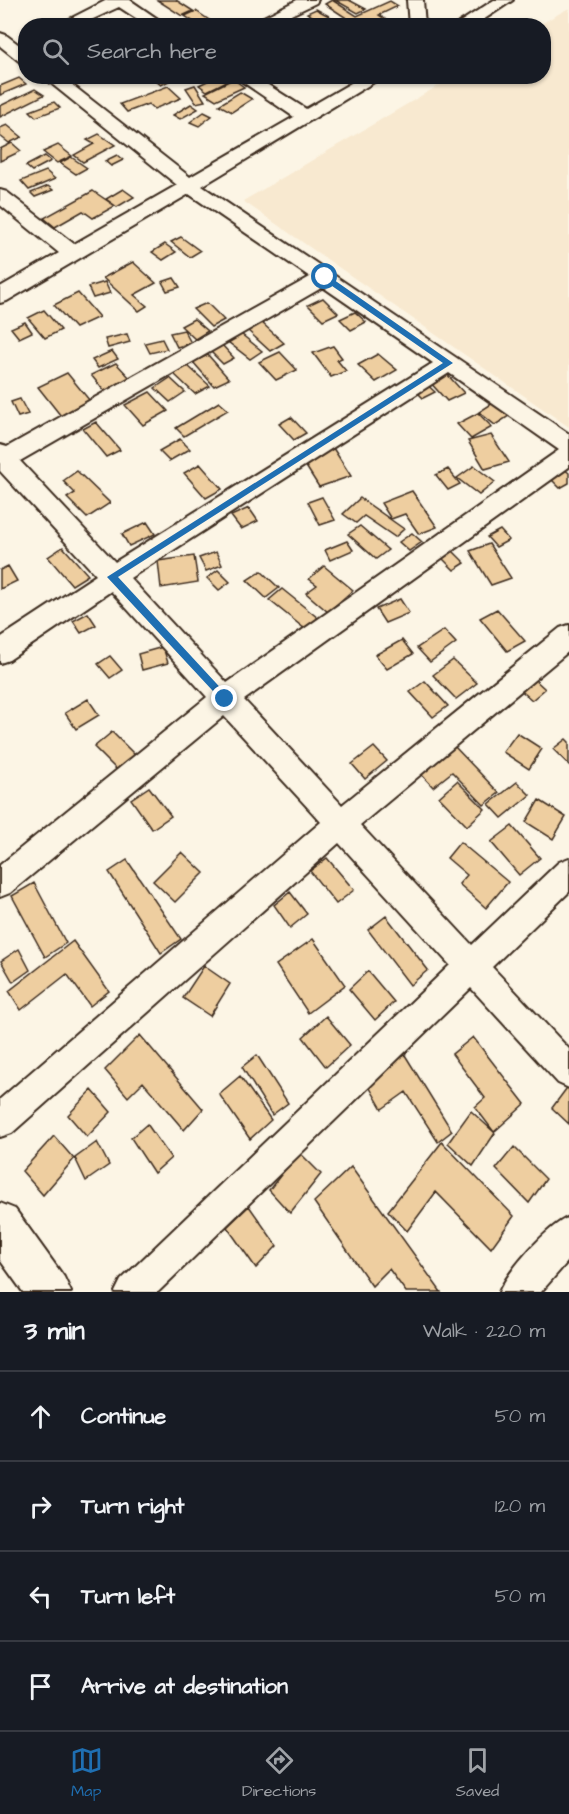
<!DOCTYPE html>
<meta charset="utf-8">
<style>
body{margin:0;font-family:"Architects Daughter",sans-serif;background:#242831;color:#f1f3f6}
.stop{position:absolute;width:18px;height:18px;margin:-14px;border:4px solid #1f6fb2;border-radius:50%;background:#fff}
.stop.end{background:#1f6fb2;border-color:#fff;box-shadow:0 2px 6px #0008}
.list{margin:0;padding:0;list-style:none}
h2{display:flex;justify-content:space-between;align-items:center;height:78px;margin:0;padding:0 24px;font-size:26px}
h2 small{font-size:20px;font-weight:400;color:#9ea1a6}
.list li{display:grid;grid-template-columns:39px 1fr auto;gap:18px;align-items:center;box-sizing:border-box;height:90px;padding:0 24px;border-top:2px solid #363941}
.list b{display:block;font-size:22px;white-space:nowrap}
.list em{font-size:20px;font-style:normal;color:#9ea1a6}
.icon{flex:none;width:33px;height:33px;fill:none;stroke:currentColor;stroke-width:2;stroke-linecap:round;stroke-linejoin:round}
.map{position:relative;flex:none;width:569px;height:1292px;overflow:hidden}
.search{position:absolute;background:#171b24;box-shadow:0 2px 4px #0004;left:18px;right:18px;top:18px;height:66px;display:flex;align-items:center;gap:15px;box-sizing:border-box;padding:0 21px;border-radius:24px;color:#9ea1a6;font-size:22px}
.sheet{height:438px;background:#171b24}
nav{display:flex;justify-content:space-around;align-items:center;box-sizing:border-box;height:84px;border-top:2px solid #363941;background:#171b24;font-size:16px;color:#9ea1a6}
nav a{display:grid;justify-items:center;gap:3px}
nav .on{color:#1f6fb2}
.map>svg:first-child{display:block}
.built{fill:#f8e9d0}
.building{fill:#eecea0;stroke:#3b2a1e;stroke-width:1.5}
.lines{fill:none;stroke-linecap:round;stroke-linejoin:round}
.minor-casing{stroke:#3b2a1e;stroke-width:4}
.tertiary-casing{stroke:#3b2a1e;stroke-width:4}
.minor{fill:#fcf5e5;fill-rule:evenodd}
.tertiary{fill:#fcf5e5;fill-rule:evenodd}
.route{fill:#1f6fb2}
</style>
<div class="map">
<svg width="569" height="1292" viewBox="0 0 569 1292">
<rect width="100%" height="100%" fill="#fcf5e5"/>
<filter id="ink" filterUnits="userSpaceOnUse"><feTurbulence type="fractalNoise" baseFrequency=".0167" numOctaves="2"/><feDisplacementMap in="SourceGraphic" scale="12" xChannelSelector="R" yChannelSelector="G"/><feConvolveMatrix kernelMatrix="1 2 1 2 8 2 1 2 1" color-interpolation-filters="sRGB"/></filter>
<g filter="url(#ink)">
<path class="built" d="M569,8V427L243,201L453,77L544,76V26L539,25Z"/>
<path class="building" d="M157,0H176L193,11L182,16Z
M332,0L357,16L390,1L398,6L379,15L388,21L379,26H341L351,21L325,4Z
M335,0H349L366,9L358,13Z
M316,9L340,22L328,26L307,13Z
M196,11L218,26H200L185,16Z
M150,76H178L161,85Z
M218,76H224L229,80L207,91L199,85Z
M19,78L26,84L0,95V86Z
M233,79L244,87L216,100L205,93Z
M195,85L205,101L196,103L186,88Z
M168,86L181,98L154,109L148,104L127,112L120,104Z
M35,89L44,95L0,117V106Z
M240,92L252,99L232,112L219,105Z
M54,102L60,108L36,117L30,111Z
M191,104L198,109L180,119L173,115Z
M204,112L212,116L199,126L190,122Z
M7,125L22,137L9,143L0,136V128Z
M99,134L115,145L83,162L74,155L94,144L87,140Z
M12,143L21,151L0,161V149Z
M58,145L72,156L57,163L43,152Z
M117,155L123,160L111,166L105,161Z
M45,156L51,161L32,171L26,166Z
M71,157L87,168L76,174L60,163Z
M46,171L55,179L29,190L21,181Z
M48,186L53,190L35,197L31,193Z
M123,189L134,197L117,207L106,199Z
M93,191L115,206L93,218L83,211L55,227L44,218Z
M181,237L200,251L190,257L171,242Z
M165,244L176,252L163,260L152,252Z
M133,262L156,283L134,295L147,306L139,311L103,278Z
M174,278L180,287L167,291L162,282Z
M105,282L110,293L93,298L88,287Z
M78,293L99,317L75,328L54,305Z
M323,298L338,313L323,320L308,305Z
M207,303L224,320L211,327L193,309Z
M44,310L61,330L45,338L28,318Z
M355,312L366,322L351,330L340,319Z
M194,319L208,331L195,339L181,326Z
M25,322L32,332L19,338L11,328Z
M261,322L284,343L270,351L247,330Z
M184,330L191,343L177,347L170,333Z
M127,334L130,342L108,348L105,339Z
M241,334L262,351L250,359L228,342Z
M162,339L167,349L150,353L145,343Z
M222,345L234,358L223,364L210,351Z
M333,346L342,358L337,360L346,371L331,377L313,353Z
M112,351L118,359L98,368L92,360Z
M280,352L297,370L276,380L259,362Z
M378,354L397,370L376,382L358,365Z
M208,355L229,379L214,386L193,362Z
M116,363L131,379L105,392L91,375Z
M188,366L210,386L195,394L174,374Z
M445,372L464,393L447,401L428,380Z
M67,373L90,401L61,416L38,387Z
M170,378L185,392L170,402L155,388Z
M422,380L435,392L423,398L411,386Z
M150,392L168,411L143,425L125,405Z
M20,399L28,414L18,417L11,402Z
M219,402L228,410L184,436L176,428Z
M493,403L509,416L495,425L479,412Z
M478,413L492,427L471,439L457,424Z
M291,417L306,433L294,440L279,424Z
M96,422L120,450L106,457L83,429Z
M491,435L509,462L485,469L468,441Z
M180,439L190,449L169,461L159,451Z
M333,448L351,476L319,487L302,460Z
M200,464L222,489L206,498L184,473Z
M474,466L495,482L479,495L457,478Z
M448,469L460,484L448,490L436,475Z
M564,469L569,473V483L560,488L549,477Z
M77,471L110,503L87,518L67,498L75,493L63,481Z
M412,491L437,527L419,534L405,514L391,519L381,503Z
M322,497L335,520L320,525L308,502Z
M360,498L404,529L395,537L364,516L356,523L343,514Z
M249,508L258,521L241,529L231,516Z
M147,522L155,534L129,546L122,534Z
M360,526L388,550L376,559L348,534Z
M500,530L509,540L496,547L487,537Z
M412,533L422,542L409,551L399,542Z
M347,541L353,550L330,560L325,550Z
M489,544L511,578L491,585L470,551Z
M63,547L88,575L72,585L48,557Z
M452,550L465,563L454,570L441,557Z
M216,552L222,565L206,571L199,558Z
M194,556L198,582L161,588L158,561Z
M8,566L17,581L0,589V570Z
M324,566L353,590L328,612L306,593L317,585L309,579Z
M218,570L230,582L219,590L207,578Z
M261,571L279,588L266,598L247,580Z
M282,589L318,618L305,629L269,600Z
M400,599L409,613L385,623L376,609Z
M497,609L525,641L507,651L480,618Z
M88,613L96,625L81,633L73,621Z
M444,630L456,643L430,662L417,648Z
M402,640L413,654L387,669L375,655Z
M163,647L168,663L142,670L138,654Z
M110,656L122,670L110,678L98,664Z
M453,660L477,683L456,699L433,675Z
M531,676L545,689L532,700L517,687Z
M425,681L448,706L433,717L410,692Z
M88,699L99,715L76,729L65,713Z
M112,732L137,757L119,772L94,747Z
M517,733L542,749L529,769L503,752Z
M566,739L569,742V765L553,749Z
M454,746L499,793L484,805L452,772L433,787L420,773Z
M374,747L387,761L365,779L352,764Z
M457,781L485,809L467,826L439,797Z
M517,782L530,795L502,818L489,804Z
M149,787L171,816L152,829L131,799Z
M539,800L566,817L553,839L526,822Z
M512,826L540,858L519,875L491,842Z
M460,842L508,882L486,908L459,884L467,875L447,858Z
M182,852L204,873L175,902L153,881Z
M327,858L354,890L336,904L310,871Z
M127,860L181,939L161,953L109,872Z
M34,883L66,943L45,957L12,896Z
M290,892L307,914L290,928L274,905Z
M386,916L428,970L410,985L368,930Z
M313,939L345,985L308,1013L276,965Z
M73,941L109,991L90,1006L67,974L21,1010L9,991Z
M19,949L30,970L13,982L1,961Z
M204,966L230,984L210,1016L183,998Z
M368,971L394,1002L375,1020L349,989Z
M326,1016L350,1045L326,1067L303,1037Z
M140,1035L203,1109L184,1130L143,1082L128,1097L105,1070Z
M473,1037L525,1104L494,1132L475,1107L485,1098L452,1054Z
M257,1055L288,1103L272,1115L242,1067Z
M405,1055L452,1131L438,1142L406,1092L382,1109L366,1081Z
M240,1076L271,1120L250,1139L219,1094Z
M569,1085V1124L552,1108Z
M92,1090L111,1112L87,1137L68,1115Z
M471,1111L495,1133L473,1166L448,1143Z
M147,1124L171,1158L154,1173L131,1138Z
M54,1136L74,1159L43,1195L22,1171Z
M97,1142L109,1165L86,1181L75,1158Z
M442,1142L514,1216L491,1248L436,1192L407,1231L388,1211Z
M514,1147L546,1179L529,1203L496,1169Z
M299,1152L321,1174L290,1213L269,1190Z
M351,1167L441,1292H406L389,1269L372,1286L314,1202Z
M249,1206L277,1246L256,1268L227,1227Z"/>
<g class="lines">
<g class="minor-casing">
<path id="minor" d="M107,0H130L168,26H148L119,7L78,26H56Z
M297,0H318L316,3L268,26H246Z
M407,0H423L425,26H409Z
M494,0H513L474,26H454Z
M0,33L6,35L26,50V63L20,62L0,46Z
M42,76H61L190,177L294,117L234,76H254L306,109L363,76H384L202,186L569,434V467L244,700L342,805L560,628L569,625V651L360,825L472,945L559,862L569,858V892L492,967L569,1049V1088L558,1083L471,988L158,1292H115L121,1280L450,965L339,843L12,1133L0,1137V1099L321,822L224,716L10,893L0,897V865L207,697L111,591L9,660L0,663V638L96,575L0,471V445L7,447L310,277L189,194L7,301L0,303V287L59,253L0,205V190L7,192L74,244L177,185ZM323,287L433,363L115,562L20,461ZM449,373L559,450L227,683L130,578Z
M569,1217V1260L541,1292H499C509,1270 547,1226 569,1217Z"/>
</g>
<g class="tertiary-casing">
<path id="tertiary" d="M0,1203L15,1209L64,1277L71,1292H23L0,1260Z"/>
</g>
<use href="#minor" class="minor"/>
<use href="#tertiary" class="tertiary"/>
</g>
</g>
<path class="route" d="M322,275H327L453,363L118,577L228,696V702L225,704L107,577L443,363L322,279Z"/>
</svg>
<div class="stop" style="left:325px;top:277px"></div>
<div class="stop end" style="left:225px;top:699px"></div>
<div class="search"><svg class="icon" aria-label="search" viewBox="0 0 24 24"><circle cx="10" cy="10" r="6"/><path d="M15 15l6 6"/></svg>Search here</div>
</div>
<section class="sheet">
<h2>3 min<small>Walk · 220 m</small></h2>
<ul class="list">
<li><svg class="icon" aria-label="ahead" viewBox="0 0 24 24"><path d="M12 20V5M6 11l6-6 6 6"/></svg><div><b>Continue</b></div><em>50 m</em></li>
<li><svg class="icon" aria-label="right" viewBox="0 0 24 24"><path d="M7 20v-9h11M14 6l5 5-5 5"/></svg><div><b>Turn right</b></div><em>120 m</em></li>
<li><svg class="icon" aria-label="left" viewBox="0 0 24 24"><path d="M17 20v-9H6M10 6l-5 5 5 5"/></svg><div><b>Turn left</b></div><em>50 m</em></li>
<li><svg class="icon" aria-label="arrive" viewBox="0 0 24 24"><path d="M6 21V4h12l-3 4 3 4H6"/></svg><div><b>Arrive at destination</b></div></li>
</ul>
</section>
<nav>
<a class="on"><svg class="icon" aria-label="map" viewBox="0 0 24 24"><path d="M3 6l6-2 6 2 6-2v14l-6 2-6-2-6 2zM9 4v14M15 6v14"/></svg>Map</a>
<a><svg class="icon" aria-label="directions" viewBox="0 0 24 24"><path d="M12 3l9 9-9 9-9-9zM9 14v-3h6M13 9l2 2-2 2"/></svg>Directions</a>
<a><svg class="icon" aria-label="saved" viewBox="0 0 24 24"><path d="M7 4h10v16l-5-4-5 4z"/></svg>Saved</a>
</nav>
